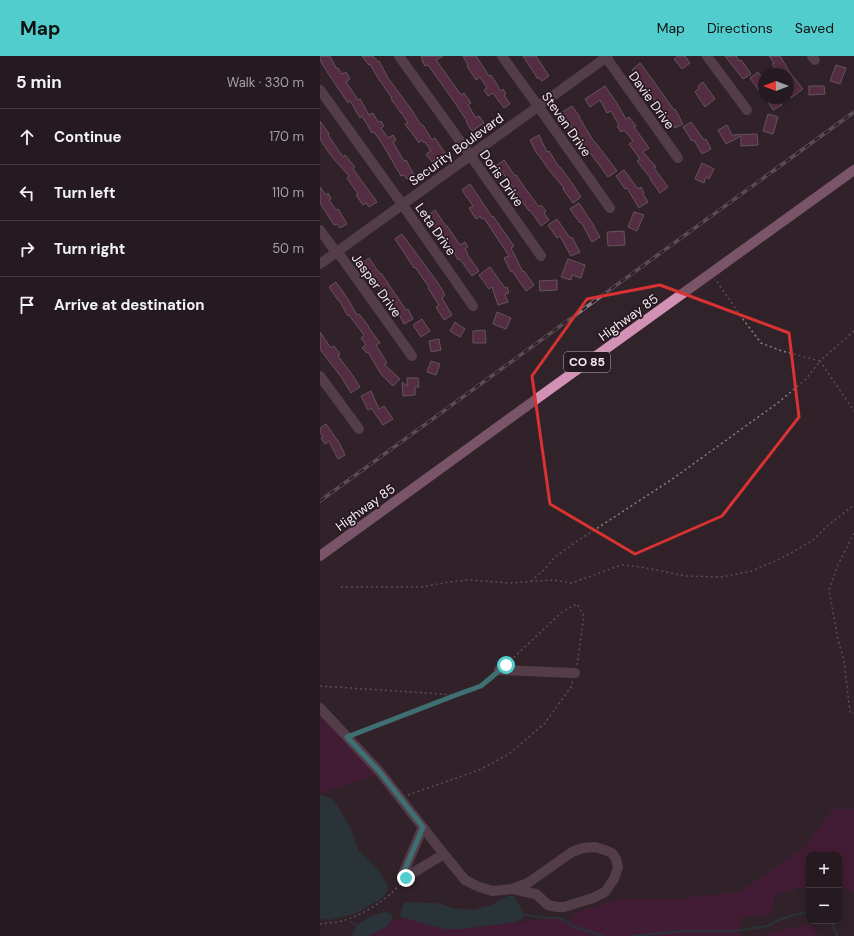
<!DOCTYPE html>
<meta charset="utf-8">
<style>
body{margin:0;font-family:"DM Sans",sans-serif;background:#31272d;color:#f1f3f6}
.controls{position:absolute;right:12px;bottom:12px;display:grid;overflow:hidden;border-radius:8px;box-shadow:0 2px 10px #0003}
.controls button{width:36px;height:36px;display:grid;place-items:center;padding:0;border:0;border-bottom:1px solid #42383e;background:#251a20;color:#f1f3f6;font:20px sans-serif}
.compass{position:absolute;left:438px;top:12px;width:36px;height:36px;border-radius:50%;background:#251a20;box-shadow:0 2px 10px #0003;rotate:270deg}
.stop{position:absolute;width:12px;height:12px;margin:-9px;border:3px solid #52cdcd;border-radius:50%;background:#fff}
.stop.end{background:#52cdcd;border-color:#fff;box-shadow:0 1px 4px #0008}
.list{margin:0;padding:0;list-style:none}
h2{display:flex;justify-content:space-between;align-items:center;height:52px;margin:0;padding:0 16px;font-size:17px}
h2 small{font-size:13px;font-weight:400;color:#a3a1a5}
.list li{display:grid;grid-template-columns:26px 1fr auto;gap:12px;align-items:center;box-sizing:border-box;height:56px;padding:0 16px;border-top:1px solid #42383e}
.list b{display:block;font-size:15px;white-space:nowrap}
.list em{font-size:13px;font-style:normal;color:#a3a1a5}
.icon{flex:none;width:22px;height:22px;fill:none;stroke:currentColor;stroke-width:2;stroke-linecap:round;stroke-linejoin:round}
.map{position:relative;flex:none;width:534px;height:880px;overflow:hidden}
header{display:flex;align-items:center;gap:24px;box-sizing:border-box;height:56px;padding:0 20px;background:#52cdcd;color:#111}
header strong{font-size:19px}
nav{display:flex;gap:22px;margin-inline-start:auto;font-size:14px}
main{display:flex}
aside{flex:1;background:#251a20}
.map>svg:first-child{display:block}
.green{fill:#581640}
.water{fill:#224848}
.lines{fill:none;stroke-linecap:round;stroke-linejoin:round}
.stream{stroke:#224848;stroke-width:2}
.building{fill:#7f3a63;stroke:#a18f98}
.path{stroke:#8c8086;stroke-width:1.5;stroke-dasharray:2 3;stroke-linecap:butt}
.minor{stroke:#7d5d6f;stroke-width:10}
.major{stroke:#d391b6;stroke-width:10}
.rail-casing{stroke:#8c7f86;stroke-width:3.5}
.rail{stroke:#271921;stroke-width:2;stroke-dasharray:6;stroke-linecap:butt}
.route{stroke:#52cdcd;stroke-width:5}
.marked{fill:none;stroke:#d83232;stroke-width:3;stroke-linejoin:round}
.labels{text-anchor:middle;stroke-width:3.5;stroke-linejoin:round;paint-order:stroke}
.shield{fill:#271921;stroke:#b7acb2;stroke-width:1}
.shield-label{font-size:12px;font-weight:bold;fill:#f5ebf0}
.street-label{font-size:13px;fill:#f5ebf0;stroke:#271921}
</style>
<header>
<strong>Map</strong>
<nav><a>Map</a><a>Directions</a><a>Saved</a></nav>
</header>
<main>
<aside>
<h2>5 min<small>Walk · 330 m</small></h2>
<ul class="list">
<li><svg class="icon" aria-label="ahead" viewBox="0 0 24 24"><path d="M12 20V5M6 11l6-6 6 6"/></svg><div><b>Continue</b></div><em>170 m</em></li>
<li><svg class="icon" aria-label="left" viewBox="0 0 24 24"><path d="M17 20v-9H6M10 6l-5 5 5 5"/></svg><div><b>Turn left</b></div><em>110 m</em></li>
<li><svg class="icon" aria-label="right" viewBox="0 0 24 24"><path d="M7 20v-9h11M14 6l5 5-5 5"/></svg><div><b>Turn right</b></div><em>50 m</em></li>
<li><svg class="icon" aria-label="arrive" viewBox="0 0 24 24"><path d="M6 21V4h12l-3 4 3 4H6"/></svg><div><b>Arrive at destination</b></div></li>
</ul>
</aside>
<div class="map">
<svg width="534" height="880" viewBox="0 0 534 880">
<rect width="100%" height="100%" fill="#31232a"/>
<path class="green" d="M0,655L56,719L0,737Z
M513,753H534V837L527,833L519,832V799H489V831L479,832L455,840L451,858L435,861H420L419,880H48L66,871L72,864L85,862L96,865L159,871L195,866L211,865L229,862H237L248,867L256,856L303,843H355L420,836L485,791Z
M490,868L498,880H445L449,877Z"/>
<path class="water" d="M0,739L10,742L15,746L30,771L39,795L58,813L67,829L68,833L64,840L59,844L42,854L31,859L10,864L0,863Z
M188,840H194L205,859L200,864L195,866L143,873H124L85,862L81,861L80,859L84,847L95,846L105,847H115L121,848L133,852L152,854L171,849Z
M66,856L70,857L72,859L73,861L72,864L66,871L48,880H32C36,865 52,859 66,856Z"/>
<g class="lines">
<path class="stream" d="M205,859L218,861L237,862L243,864L255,871L283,880
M511,865L517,880
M31,866L37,870
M313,880L364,875H415L448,870L456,865L473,859L489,856"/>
</g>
<path class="building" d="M0,0H10L16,12H18L22,18L26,16L30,23L26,26L38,44L40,43L49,59L53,57L58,66L61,65L64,70L61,72L68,82L73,79L76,84L73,86L84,105L86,104L94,119L87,123L84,119L81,120L63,89L54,76L52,77L42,60L40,62L30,45L28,47L6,14L0,4Z
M42,0H53L58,6L59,5L68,22L91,53L101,69H103L112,84L115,82L125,97L112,106L106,98L111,95L105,86L104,87L102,84L99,87L90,74H89L85,68L88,67L81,56V57L71,43L72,42L58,22L50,8L49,9Z
M101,0H123L116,4L141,39L144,37L151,47L148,49L156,62L159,60L164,67L152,75L146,66L147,65L133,44L108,9L105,10L102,5H103Z
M143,0H156L169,20L171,19L181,35L183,33L186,38L184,39L190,48L184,52L173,37L168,40L164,34L167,32L160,21L156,24L147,10L148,9Z
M203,0H216L229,20L222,25L219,22L218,23Z
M358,0H365L370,7L362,13L354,3Z
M405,0H416L419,5L421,4L431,18L423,23Z
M449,0H460L471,18L483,33L471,42L468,38V18H459L452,8L454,7Z
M320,7L332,23L354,54L355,53L363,68L355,72L345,56L343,57L321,24L312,14Z
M516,9L526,12L520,28L510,25Z
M438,16L444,24V33L440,36L430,22Z
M383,26L395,43L385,51L375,36L379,32L378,30Z
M285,30L296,46L306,63L309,61L316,70L314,71L329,92L323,96L336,111L334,112L348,131L340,137L330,123H331L317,105L320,103L309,88L313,85L304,74L301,76L297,70L299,69L291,55L287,57L280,44L270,51L265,43Z
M489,30H504L505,38L489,39Z
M446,42H457L462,49L453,54Z
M252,50L260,61H259L274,86H275L297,115L288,121L263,87L254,73L253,74L241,57Z
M448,58L458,61L453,78L443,75Z
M0,65L9,78L8,79L23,101L25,99L35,111L33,113L57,146L49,151L46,147L43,149L36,139L38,138L27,122L29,120L12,101L0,83Z
M371,66L384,84L386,83L391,93L382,98L374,84L372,85L363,71Z
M407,69L412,79L437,78L438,89L421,90V80L406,88L398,74Z
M219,79L227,96L229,95L239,111H240L250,124L261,141L253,147L243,133L244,132L229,114L218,98H217L210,84Z
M184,104L195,120L196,119L207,135L219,151L221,149L226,155L224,157L229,164L221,170L210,154L209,155L199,141L186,121L177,109Z
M382,107L394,113L389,123L386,121L384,127L375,123Z
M304,114L318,133L321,131L324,137L323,138L328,146L319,152L307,132L305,133L296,120Z
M150,128L172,161L173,160L194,190L191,192L203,216L204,215L214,229L206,235L192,215L191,216L184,202L189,200L164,162L162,163L160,160L156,163L149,152L153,150L142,134Z
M0,131L6,139L8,137L11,143L9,144L16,154L18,153L27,168L20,172L17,168L14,169L0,147Z
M259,147L272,167L280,181L272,186L261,166L260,167L250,153Z
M115,154L126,170H127L140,189L145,186L148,191L145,193L148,198H147L159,215L152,220L140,203L138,204L129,187L128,188L117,172L116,173L107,160Z
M314,156L324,159L317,175L308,171Z
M237,163L250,182L252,181L260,196L251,200L240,180L237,182L228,169Z
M304,175L305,189L288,190L287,176Z
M82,178L118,227L125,239L122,242L132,259L124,264L116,251L119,249L108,232L109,231L95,211L94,212L75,183Z
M49,202L60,218L61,217L86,254L88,253L93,263L84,268L75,251L73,252L58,230L57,231L41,208Z
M248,203L265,209L261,222L252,219L251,224L241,221Z
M170,211L185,232L187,231L189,237L185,238L188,246L178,249L172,231L169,233L159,219Z
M237,224V234L220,235L219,225Z
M16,226L28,243L37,259L39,258L49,271H48L60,287L56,289L67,307L64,308L80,323L73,330L61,318L48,296L47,297L42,292L46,289L41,282L44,279L29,259L28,260L19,244H18L9,231Z
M177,256L191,262L186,273L173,268Z
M102,263L110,275L101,281L93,269Z
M135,266L145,273L140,281L130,275Z
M165,274L166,287H153V275Z
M0,276L11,292L14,290L20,298L18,300L33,320L40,331L31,337L22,322L0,293Z
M119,283L121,294L111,296L109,285Z
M111,305L120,308L116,319L107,316Z
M87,322H98L99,331H95V339L83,340L82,326L87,330Z
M51,335L59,353L64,350L73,363L63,369L51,352L48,354L41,340Z
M6,368L20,388L25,399L18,403L9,385L5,388L1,382L3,381L0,376V372Z"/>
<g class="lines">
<path class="path" d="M534,275L500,305L534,355
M534,477L518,509L509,534L518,584L524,604L530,656L534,657
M211,525L224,514L235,501L253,488L351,424L459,346L486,323L500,305L462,295L441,287L425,266L395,223
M21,531H102L129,526L149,524L190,527L233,524L252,527L301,509L321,511L366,520L402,521L432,515L460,503L492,485L506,471L534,449
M190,605L242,556L257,548L264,560L257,609
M0,630L136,639L161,630L173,620
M34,678L135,639
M88,739L159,714L189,698L225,667L251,631L253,624
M0,868C7,867 15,867 22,865C43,859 67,844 81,827"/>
<path class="minor" d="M79,0L150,99L221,200
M182,0L218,50L290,152
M285,0L358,102
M387,0L427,54
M492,0L495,4
M0,34L82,148L153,250
M0,174L16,196L22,202L92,300
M0,208L288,0
M0,320L39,373
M179,614L255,617
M0,652L59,715L119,792L145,824L157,830L172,835L192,833L208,827L252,796L263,792L275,791L285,794L292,797L296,803L298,811L294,823L285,836L273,842L244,851H237L228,849L216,838L192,833
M103,771L83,818L86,821L124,798"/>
<path class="major" d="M0,500L233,331L534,114"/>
<g class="rail-casing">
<path id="rail" d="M0,445L534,56"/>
</g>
<use href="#rail" class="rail"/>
</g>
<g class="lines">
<path class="route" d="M86,822L83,818L103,771L59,715L27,681L136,639L161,630L186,609"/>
</g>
<path d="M0 0H534V880H0ZM340,229L469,277L479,361L402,460L315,498L230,448L212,320L267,243Z" fill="#31232a" fill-opacity=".55" fill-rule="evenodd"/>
<path class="marked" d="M340,229L469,277L479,361L402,460L315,498L230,448L212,320L267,243Z"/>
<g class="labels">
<rect class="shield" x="244" y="296" width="46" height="20" rx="3"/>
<g class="shield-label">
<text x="267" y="310">CO 85</text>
</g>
<g class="street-label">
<text transform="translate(332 44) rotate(54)" y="5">Davie Drive</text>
<text transform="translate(247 68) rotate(55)" y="5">Steven Drive</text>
<text transform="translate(136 93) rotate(-36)" y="5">Security Boulevard</text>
<text transform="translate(182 122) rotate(55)" y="5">Doris Drive</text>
<text transform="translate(116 173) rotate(55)" y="5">Leta Drive</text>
<text transform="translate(57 229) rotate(54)" y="5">Jasper Drive</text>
<text transform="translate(308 261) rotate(-36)" y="5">Highway 85</text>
<text transform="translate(45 451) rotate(-36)" y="5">Highway 85</text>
</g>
</g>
</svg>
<div class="controls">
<button>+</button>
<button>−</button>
</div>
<svg class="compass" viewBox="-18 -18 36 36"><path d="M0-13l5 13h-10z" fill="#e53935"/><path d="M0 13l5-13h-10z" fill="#a3a1a5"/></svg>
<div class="stop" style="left:186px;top:609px"></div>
<div class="stop end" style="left:86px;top:822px"></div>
</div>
</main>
